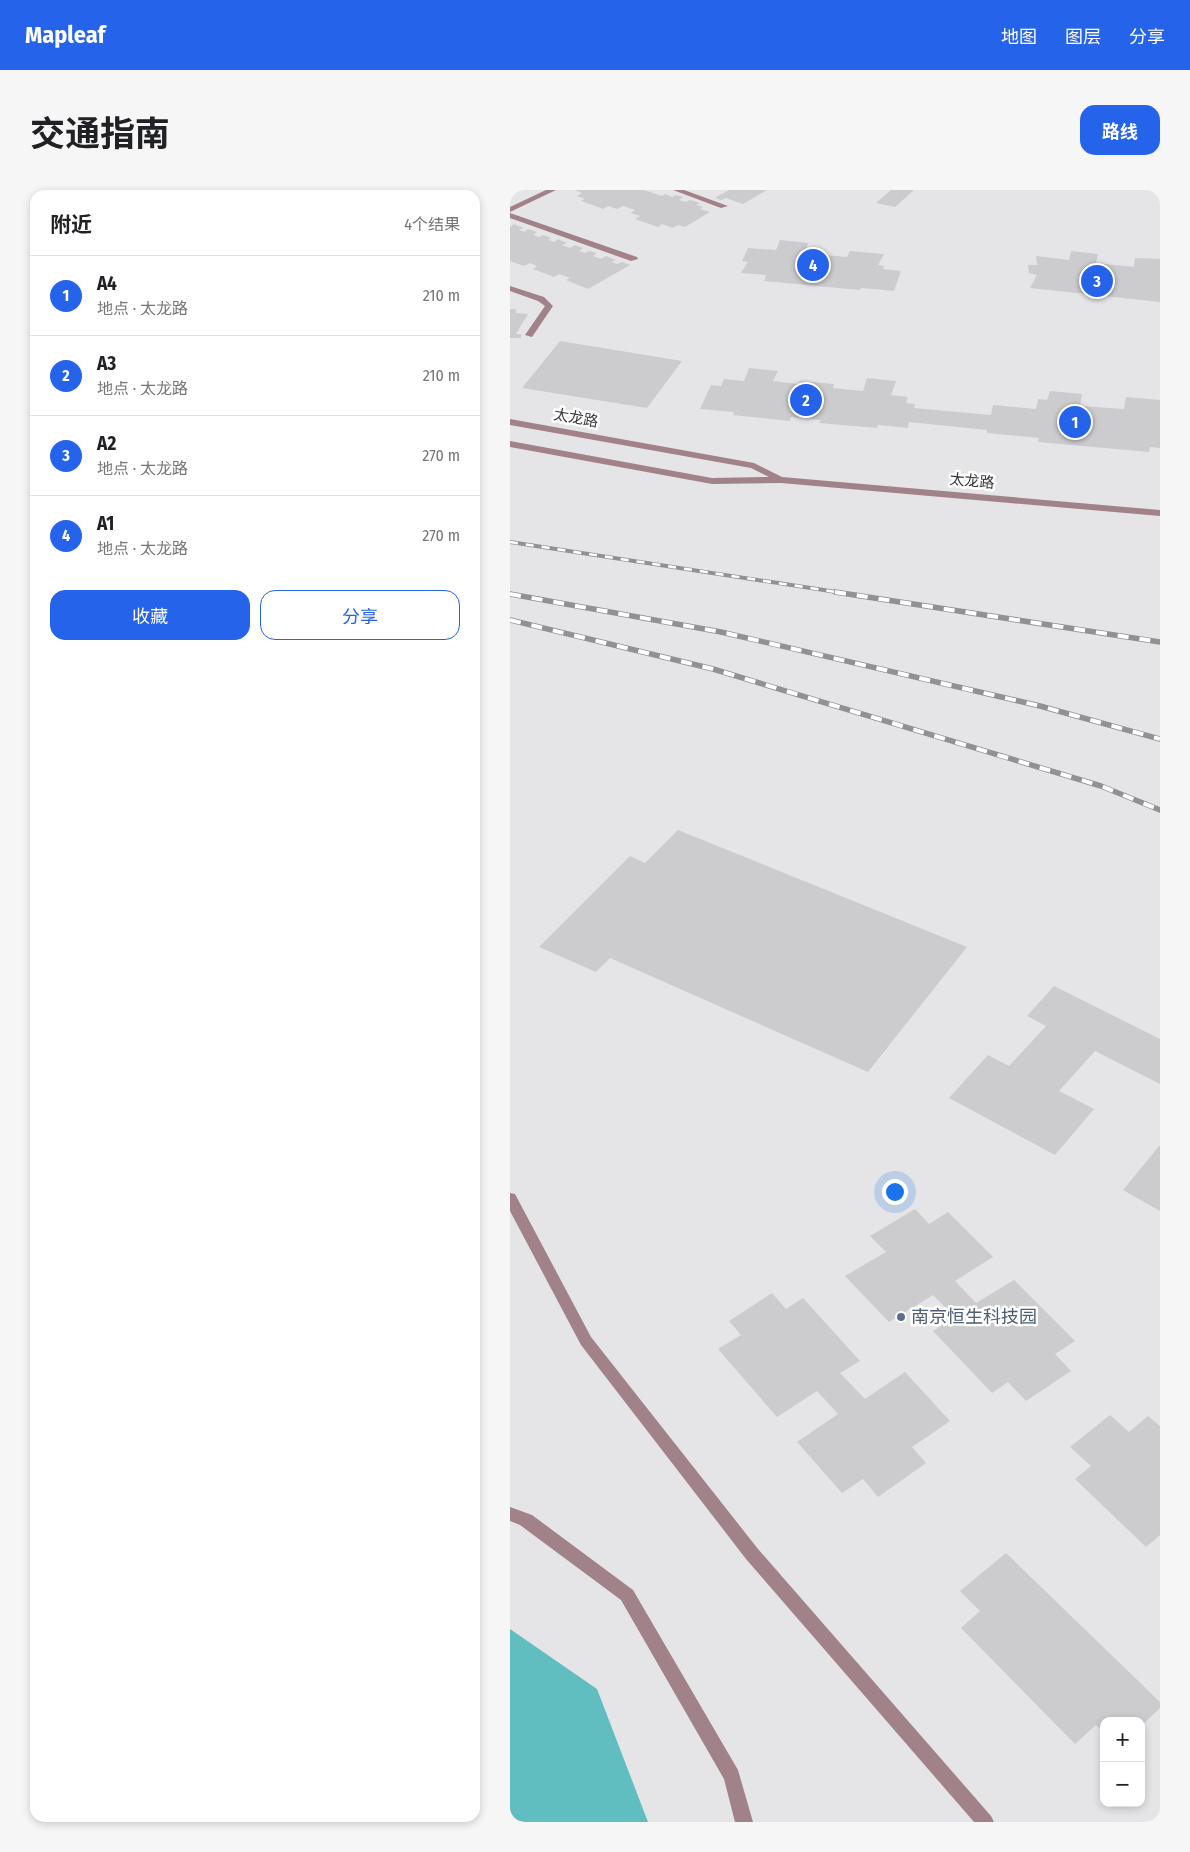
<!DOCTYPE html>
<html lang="zh">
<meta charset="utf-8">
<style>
body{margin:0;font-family:"Fira Sans Condensed","Noto Sans SC",sans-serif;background:#f6f6f6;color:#202124}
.controls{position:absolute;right:15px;bottom:15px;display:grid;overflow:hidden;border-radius:10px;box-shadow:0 2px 8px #0003}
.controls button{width:45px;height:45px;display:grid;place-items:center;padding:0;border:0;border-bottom:1px solid #e0e0e0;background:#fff;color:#202124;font:25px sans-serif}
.you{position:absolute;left:384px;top:1001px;width:18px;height:18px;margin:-12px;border:4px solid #fff;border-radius:50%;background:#1a73e8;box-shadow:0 0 0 8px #1a73e833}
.badge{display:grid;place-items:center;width:32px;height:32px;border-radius:50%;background:#2563eb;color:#fff;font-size:16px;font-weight:700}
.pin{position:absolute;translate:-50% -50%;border:2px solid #fff;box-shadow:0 1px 5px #0006}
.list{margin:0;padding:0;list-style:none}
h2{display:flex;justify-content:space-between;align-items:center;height:65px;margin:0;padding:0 20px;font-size:21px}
h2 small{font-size:16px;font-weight:400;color:#757577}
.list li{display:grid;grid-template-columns:32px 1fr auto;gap:15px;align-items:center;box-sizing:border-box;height:80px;padding:0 20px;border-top:1px solid #e0e0e0}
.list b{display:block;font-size:19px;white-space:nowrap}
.list p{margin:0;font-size:16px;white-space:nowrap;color:#757577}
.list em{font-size:16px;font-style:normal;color:#757577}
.actions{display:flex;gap:10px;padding:15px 20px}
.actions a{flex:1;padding:11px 0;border:1px solid #2563eb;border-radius:15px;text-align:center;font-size:18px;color:#2563eb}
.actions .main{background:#2563eb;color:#fff}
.map{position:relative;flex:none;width:650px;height:1632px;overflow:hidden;border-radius:15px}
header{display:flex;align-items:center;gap:30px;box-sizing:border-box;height:70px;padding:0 25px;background:#2563eb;color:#fff}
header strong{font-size:24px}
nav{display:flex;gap:28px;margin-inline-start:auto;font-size:18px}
.intro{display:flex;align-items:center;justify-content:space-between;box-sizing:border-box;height:120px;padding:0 30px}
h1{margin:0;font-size:35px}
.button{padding:12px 22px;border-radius:15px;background:#2563eb;color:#fff;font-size:18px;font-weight:700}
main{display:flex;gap:30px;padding:0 30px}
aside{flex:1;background:#fff;border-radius:15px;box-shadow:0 2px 8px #0003}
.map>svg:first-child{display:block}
.water{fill:#60bec1}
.building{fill:#cccbcd}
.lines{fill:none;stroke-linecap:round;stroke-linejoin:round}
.minor{fill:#a18288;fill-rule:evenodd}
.rail-far1-casing{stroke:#919192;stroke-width:4}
.rail-casing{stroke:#919192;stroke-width:5.5}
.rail-far1{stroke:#fff;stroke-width:2.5;stroke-dasharray:8;stroke-linecap:butt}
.rail{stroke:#fff;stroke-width:4;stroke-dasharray:11;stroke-linecap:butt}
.service-dot{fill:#5c6f8a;stroke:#fff;stroke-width:2}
.labels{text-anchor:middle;stroke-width:5;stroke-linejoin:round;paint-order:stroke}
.far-street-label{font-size:15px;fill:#363637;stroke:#fff}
.service-label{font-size:18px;fill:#4e5e75;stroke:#fff;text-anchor:start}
</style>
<header>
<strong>Mapleaf</strong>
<nav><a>地图</a><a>图层</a><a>分享</a></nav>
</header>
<div class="intro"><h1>交通指南</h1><a class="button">路线</a></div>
<main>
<aside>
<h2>附近<small>4个结果</small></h2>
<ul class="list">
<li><span class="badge">1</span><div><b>A4</b><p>地点 · 太龙路</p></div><em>210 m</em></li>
<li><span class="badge">2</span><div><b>A3</b><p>地点 · 太龙路</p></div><em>210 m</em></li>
<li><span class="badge">3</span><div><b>A2</b><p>地点 · 太龙路</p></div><em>270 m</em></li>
<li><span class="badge">4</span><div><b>A1</b><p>地点 · 太龙路</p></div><em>270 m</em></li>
</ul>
<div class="actions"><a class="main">收藏</a><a>分享</a></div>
</aside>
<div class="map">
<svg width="650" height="1632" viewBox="0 0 650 1632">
<rect width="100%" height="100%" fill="#e5e5e7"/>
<path class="water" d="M0,1439L87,1499L138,1632H0Z"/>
<path class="building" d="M65,0H134L152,6L155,4L162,7L166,5L173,7L169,10L176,12L180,10L190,13L186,15L193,17L190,19L200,22L175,37L168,35L162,38L152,34L148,37L125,29L130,26L121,23L125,20L113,16L107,19L98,16L93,19L71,11L75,9L67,6L72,3Z
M219,0H257L233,14L216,8L211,10L205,8Z
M381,0H404L385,17L366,13Z
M4,34L13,38L9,40L14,42L18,39L27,42L23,45L29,47L33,45L41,48L38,50L44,52L48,49L57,53L52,55L60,58L65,55L73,58L69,61L75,63L79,61L87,63L83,66L91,69L96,66L106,70L101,72L107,74L112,72L120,75L78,99L56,90L60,88L49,84L44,87L23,79L27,76L20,73L14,76L0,71V37Z
M270,50L298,53L295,63L337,67L340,61L374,64L368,75L374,76L373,79L391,81L384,101L352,98L349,100L254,91L256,85L231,83L238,72L232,71L238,58L266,60Z
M561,61L588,64L586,73L624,77L625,68L650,69V112L520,98L527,85L519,83L518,75H527L526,66L559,70Z
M0,119H6V123L18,124L6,144H11V148H0Z
M50,151L172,171L137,218L12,198Z
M239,178L268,181L263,191L288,194L290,191L324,194L323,198L353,201L357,188L386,191L381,205L398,207L396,213L405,214L404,218L481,225L483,215L526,219L528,209L537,210L540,201L572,204L570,216L614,219L616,207L650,210V258L640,257L639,262L528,252L529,248L477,243V240L399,232L398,238L368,235L367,238L309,233L311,230L281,227L280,231L223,225L224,222L190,219L201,195L211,196L214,189L234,191Z
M168,640L457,757L358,882L100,768L86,782L29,757L120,666L135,673Z
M544,796L650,849V894L585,861L549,901L584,919L545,965L439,908L478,865L499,876L536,836L517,826Z
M650,955V1021L613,1000Z
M405,1019L419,1034L438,1022L483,1067L445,1091L466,1113L504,1090L565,1151L545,1164L561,1181L516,1211L498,1192L482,1203L423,1141L445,1127L423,1105L379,1132L335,1086L376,1062L360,1046Z
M262,1103L276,1119L293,1108L350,1171L330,1183L355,1209L395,1182L440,1231L402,1257L416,1273L368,1307L353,1289L332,1303L287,1252L328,1224L307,1201L267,1227L208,1159L231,1145L219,1131Z
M600,1225L619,1242L638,1226L650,1236V1345L636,1357L565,1289L581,1276L560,1257Z
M496,1363L650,1512V1518L631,1536V1531H594V1542L586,1535L565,1554L451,1438L470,1421L450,1401Z"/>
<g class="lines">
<path class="minor" d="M36,0H46L0,22V17Z
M163,0H174L218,16L211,18Z
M0,23L127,67L128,69L121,71L0,28Z
M0,96L34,107L43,116L22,147L15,145L35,116L28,111L0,101Z
M0,229L244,273L272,287L650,320V326L271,293L202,294L0,257V251L202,288L259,287L241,278L0,235Z
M0,1003L5,1004L81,1147L248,1359L481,1626L484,1632H464L236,1369L71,1155L0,1021Z
M0,1317L22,1325L123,1400L228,1580L243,1632H225L214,1589L111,1410L10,1335L0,1331Z"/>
<g class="rail-far1-casing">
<path id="rail-far1" d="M0,352L333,403"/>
</g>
<g class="rail-casing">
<path id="rail" d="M325,402L650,452
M0,404L211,442L530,516L650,549
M0,430L203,479L591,596L650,620"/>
</g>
<use href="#rail-far1" class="rail-far1"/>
<use href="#rail" class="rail"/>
</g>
<circle class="service-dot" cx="391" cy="1127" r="5"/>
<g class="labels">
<g class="far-street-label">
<text transform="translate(66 228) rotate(10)" y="5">太龙路</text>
<text transform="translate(462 291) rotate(5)" y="5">太龙路</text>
</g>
<g class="service-label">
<text x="401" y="1133">南京恒生科技园</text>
</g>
</g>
</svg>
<div class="controls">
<button>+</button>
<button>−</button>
</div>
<div class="you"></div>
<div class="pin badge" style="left:565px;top:232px">1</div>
<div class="pin badge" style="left:296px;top:210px">2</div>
<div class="pin badge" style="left:587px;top:91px">3</div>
<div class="pin badge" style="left:303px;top:75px">4</div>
</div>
</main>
